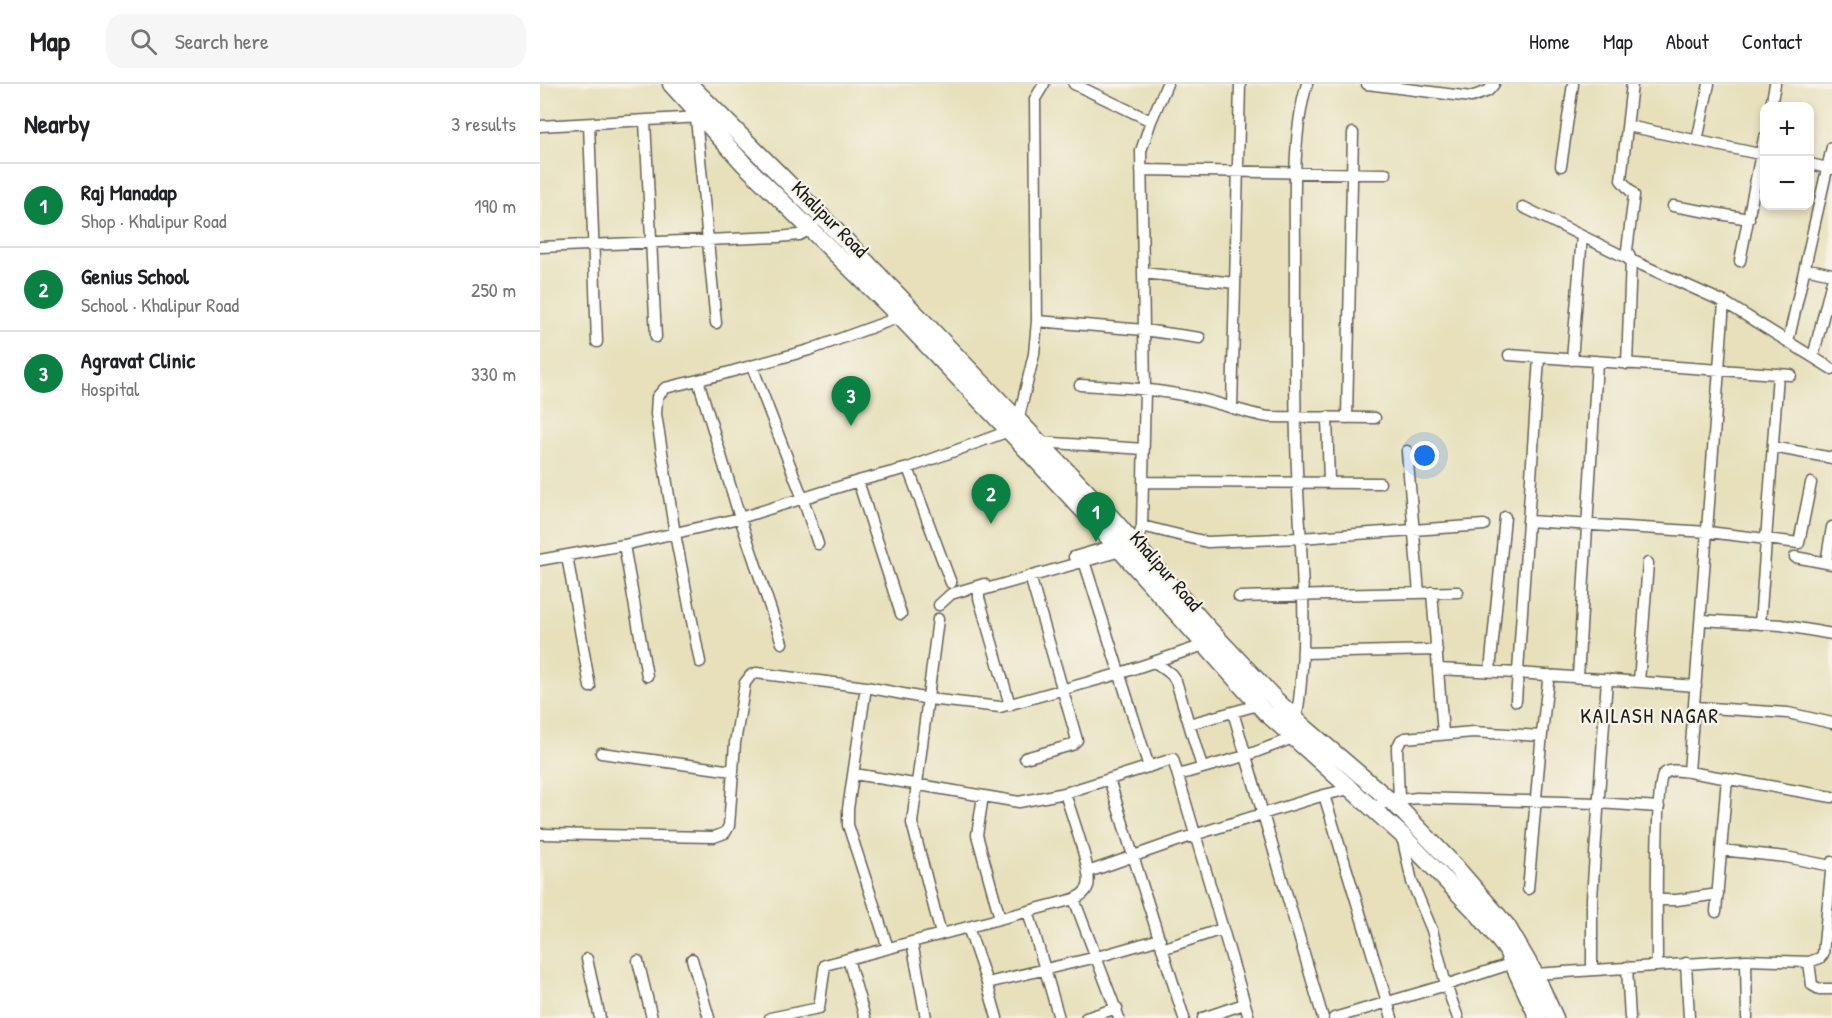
<!DOCTYPE html>
<meta charset="utf-8">
<style>
body{margin:0;font-family:"Patrick Hand",sans-serif;background:#f6f6f6;color:#202124}
.controls{position:absolute;right:18px;top:18px;display:grid;overflow:hidden;border-radius:12px;box-shadow:0 3px 9px #0003}
.controls button{width:54px;height:54px;display:grid;place-items:center;padding:0;border:0;border-bottom:2px solid #e0e0e0;background:#fff;color:#202124;font:30px sans-serif}
.you{position:absolute;left:885px;top:372px;width:21px;height:21px;margin:-15px;border:4px solid #fff;border-radius:50%;background:#1a73e8;box-shadow:0 0 0 9px #1a73e833}
.badge{display:grid;place-items:center;width:39px;height:39px;border-radius:50%;background:#0b8043;color:#fff;font-size:20px;font-weight:700}
.pin{position:absolute;translate:-50% -50px;filter:drop-shadow(0 2px 3px #0008)}
.pin::after{content:'';position:absolute;top:32px;width:21px;height:18px;background:inherit;clip-path:polygon(0 0,100% 0,50% 100%)}
.list{margin:0;padding:0;list-style:none}
h2{display:flex;justify-content:space-between;align-items:center;height:78px;margin:0;padding:0 24px;font-size:26px}
h2 small{font-size:20px;font-weight:400;color:#757577}
.list li{display:grid;grid-template-columns:39px 1fr auto;gap:18px;align-items:center;box-sizing:border-box;height:84px;padding:0 24px;border-top:2px solid #e0e0e0}
.list b{display:block;font-size:22px;white-space:nowrap}
.list p{margin:0;font-size:20px;white-space:nowrap;color:#757577}
.list em{font-size:20px;font-style:normal;color:#757577}
.icon{flex:none;width:33px;height:33px;fill:none;stroke:currentColor;stroke-width:2;stroke-linecap:round;stroke-linejoin:round}
.map{position:relative;flex:none;width:1292px;height:934px;overflow:hidden}
header{display:flex;align-items:center;gap:36px;box-sizing:border-box;height:84px;padding:0 30px;background:#fff;border-bottom:2px solid #e0e0e0}
header strong{font-size:28px}
nav{display:flex;gap:33px;margin-inline-start:auto;font-size:21px}
.search{width:420px;height:54px;background:#f6f6f6;display:flex;align-items:center;gap:15px;box-sizing:border-box;padding:0 21px;border-radius:18px;color:#757577;font-size:22px}
main{display:flex}
aside{flex:1;background:#fff}
.map>svg:first-child{display:block}
.lines{fill:none;stroke-linecap:round;stroke-linejoin:round}
.street-casing{stroke:#636154;stroke-width:13}
.secondary-casing{stroke:#636154;stroke-width:19}
.street{stroke:#fff;stroke-width:10}
.secondary{stroke:#fff;stroke-width:16}
.labels{text-anchor:middle;stroke-width:4.5;stroke-linejoin:round;paint-order:stroke}
.street-label{font-size:20px;fill:#1c1c1c;stroke:#f7f3e8}
.neighbourhood-label{font-size:21px;letter-spacing:1.5px;fill:#1c1c1c;stroke:#f7f3e8}
</style>
<header>
<strong>Map</strong>
<div class="search"><svg class="icon" aria-label="search" viewBox="0 0 24 24"><circle cx="10" cy="10" r="6"/><path d="M15 15l6 6"/></svg>Search here</div>
<nav><a>Home</a><a>Map</a><a>About</a><a>Contact</a></nav>
</header>
<main>
<aside>
<h2>Nearby<small>3 results</small></h2>
<ul class="list">
<li><span class="badge">1</span><div><b>Raj Manadap</b><p>Shop · Khalipur Road</p></div><em>190 m</em></li>
<li><span class="badge">2</span><div><b>Genius School</b><p>School · Khalipur Road</p></div><em>250 m</em></li>
<li><span class="badge">3</span><div><b>Agravat Clinic</b><p>Hospital</p></div><em>330 m</em></li>
</ul>
</aside>
<div class="map">
<svg width="1292" height="934" viewBox="0 0 1292 934">
<rect width="100%" height="100%" fill="#f7f3e8"/>
<filter id="ink" filterUnits="userSpaceOnUse"><feTurbulence type="fractalNoise" baseFrequency=".0167" numOctaves="2"/><feDisplacementMap in="SourceGraphic" scale="12" xChannelSelector="R" yChannelSelector="G"/><feConvolveMatrix kernelMatrix="1 2 1 2 8 2 1 2 1" color-interpolation-filters="sRGB"/></filter>
<filter id="wash" filterUnits="userSpaceOnUse"><feTurbulence type="fractalNoise" baseFrequency=".008" numOctaves="4" result="noise"/><feDisplacementMap in="SourceGraphic" scale="24" xChannelSelector="R" yChannelSelector="G"/><feGaussianBlur stdDeviation="1.35" result="paint"/><feColorMatrix in="noise" values="0 0 0 0 0 0 0 0 0 0 0 0 0 0 0 0 0 1.4 0 .05"/><feComposite in="paint" operator="in"/></filter>
<g filter="url(#wash)">
<rect width="100%" height="100%" fill="#e7e0bb"/>
</g>
<g filter="url(#ink)">
<g class="lines">
<g class="street-casing">
<path id="street" d="M534,0L611,37L627,0
M827,0L931,13L948,7L954,0
M1231,22L1235,0
M156,34L176,239
M105,37L116,253
M49,40L57,258
M0,42L161,33
M1088,42L1224,71
M1157,57L1169,0
M1270,80L1292,85
M1021,82L1033,0
M601,86L846,90
M1133,122L1209,135
M983,123L1091,176L1184,218L1292,285
M0,163L238,153L259,151L274,143
M1200,177L1224,54
M1265,184L1292,190
M603,189L695,199
M497,237L604,246L660,254
M1248,258L1292,63
M969,271L1251,291
M1273,273L1292,197
M1032,276L1042,152
M1087,280L1091,176L1087,166L1094,111L1081,96L1092,0
M212,282L263,415L278,460
M158,296L200,434L242,559
M540,301C578,303 615,305 652,313C678,318 703,329 729,333L835,334
M692,324L700,0
M787,333L789,398
M807,334L813,49
M499,358L604,365
M1233,363L1292,374
M867,367L879,509
M368,384L411,499
M318,397L361,530
M603,398L840,399
M988,437L1168,448L1259,459L1271,399
M602,442L667,458L760,454L944,441
M84,461L107,592
M595,466L602,442L605,305L601,67L611,37
M27,472L50,603
M534,473L575,461
M1255,473L1292,480
M0,476L84,461L200,434L318,397L368,384L469,347L478,337L494,270L497,237L495,15L504,0
M544,477L609,683
M1286,479L1292,443
M892,508L903,650
M699,513L918,508
M399,521L411,510L444,500
M398,535L372,739L401,850
M1162,536L1241,541L1292,550
M1220,540L1238,290
M763,569L897,566
M160,578L135,450L116,330L117,313L125,304L179,291L269,266L360,233
M615,578L631,590L636,597L662,683
M898,585L978,589L1156,602
M950,587L965,433
M1038,593L1057,278
M1099,598L1108,479
M326,603L308,725V741L348,864
M976,617L999,274
M470,621L439,514V507L581,467
M1155,623L1248,629L1292,639
M693,628L783,934
M649,640L718,621
M61,669L193,687
M485,674L532,661L537,656L490,492
M1149,688L1184,218
M315,690L479,718L525,709L633,675L709,934
M638,691L705,672L753,654C771,566 761,475 757,386C754,313 755,241 755,168C755,115 752,50 767,0
M569,695L644,934
M784,711L852,934
M443,712L437,751L460,834
M859,715L857,664L861,656L865,654L933,648L1001,652
M831,724L850,717L877,714L1058,719L1119,723
M0,750L174,753L185,749L189,742L195,659L205,599L211,591L216,589L326,603L389,615L460,623L578,590L670,559
M862,752L872,798L892,846L906,901L918,934
M1181,766L1246,773L1291,782
M548,788L654,751L784,711L814,704
M988,805C995,733 999,662 1009,591
M534,815L579,934
M1118,816H1137L1178,810
M488,827L519,934
M1176,828L1187,694
M428,843L447,899L457,934
M372,858L386,934
M622,865L682,845
M47,875L60,934
M152,875L169,934
M308,875L325,934
M1206,876L1207,934
M98,877L112,934
M1269,878L1272,901L1279,905H1292
M1146,879L1149,934
M1117,881C1117,857 1115,701 1123,691C1129,684 1140,687 1149,688L1292,713
M1087,883L1090,934
M1052,885V814L1067,595
M995,890L1206,876L1269,878L1280,874L1283,870L1292,778
M447,899L557,873L620,855
M230,934L279,924L285,881L534,815C540,812 546,809 548,802C553,788 530,727 525,709
M546,934L577,924
M663,934L704,920
M794,934L906,901L973,879"/>
</g>
<g class="secondary-casing">
<path id="secondary" d="M131,0L204,80L360,233L469,347L581,467L724,627L862,751L939,831L966,865L998,934
M149,0L309,160L571,433L669,545L735,615L763,642L861,726L914,781L967,842L995,890L1015,934"/>
</g>
<use href="#street" class="street"/>
<use href="#secondary" class="secondary"/>
</g>
</g>
<g class="labels">
<g class="street-label">
<text transform="translate(290 135) rotate(45)" y="7">Khalipur Road</text>
<text transform="translate(626 487) rotate(49)" y="7">Khalipur Road</text>
</g>
<g class="neighbourhood-label">
<text x="1110" y="639">KAILASH NAGAR</text>
</g>
</g>
</svg>
<div class="controls">
<button>+</button>
<button>−</button>
</div>
<div class="you"></div>
<div class="pin badge" style="left:556px;top:458px">1</div>
<div class="pin badge" style="left:451px;top:440px">2</div>
<div class="pin badge" style="left:311px;top:342px">3</div>
</div>
</main>
